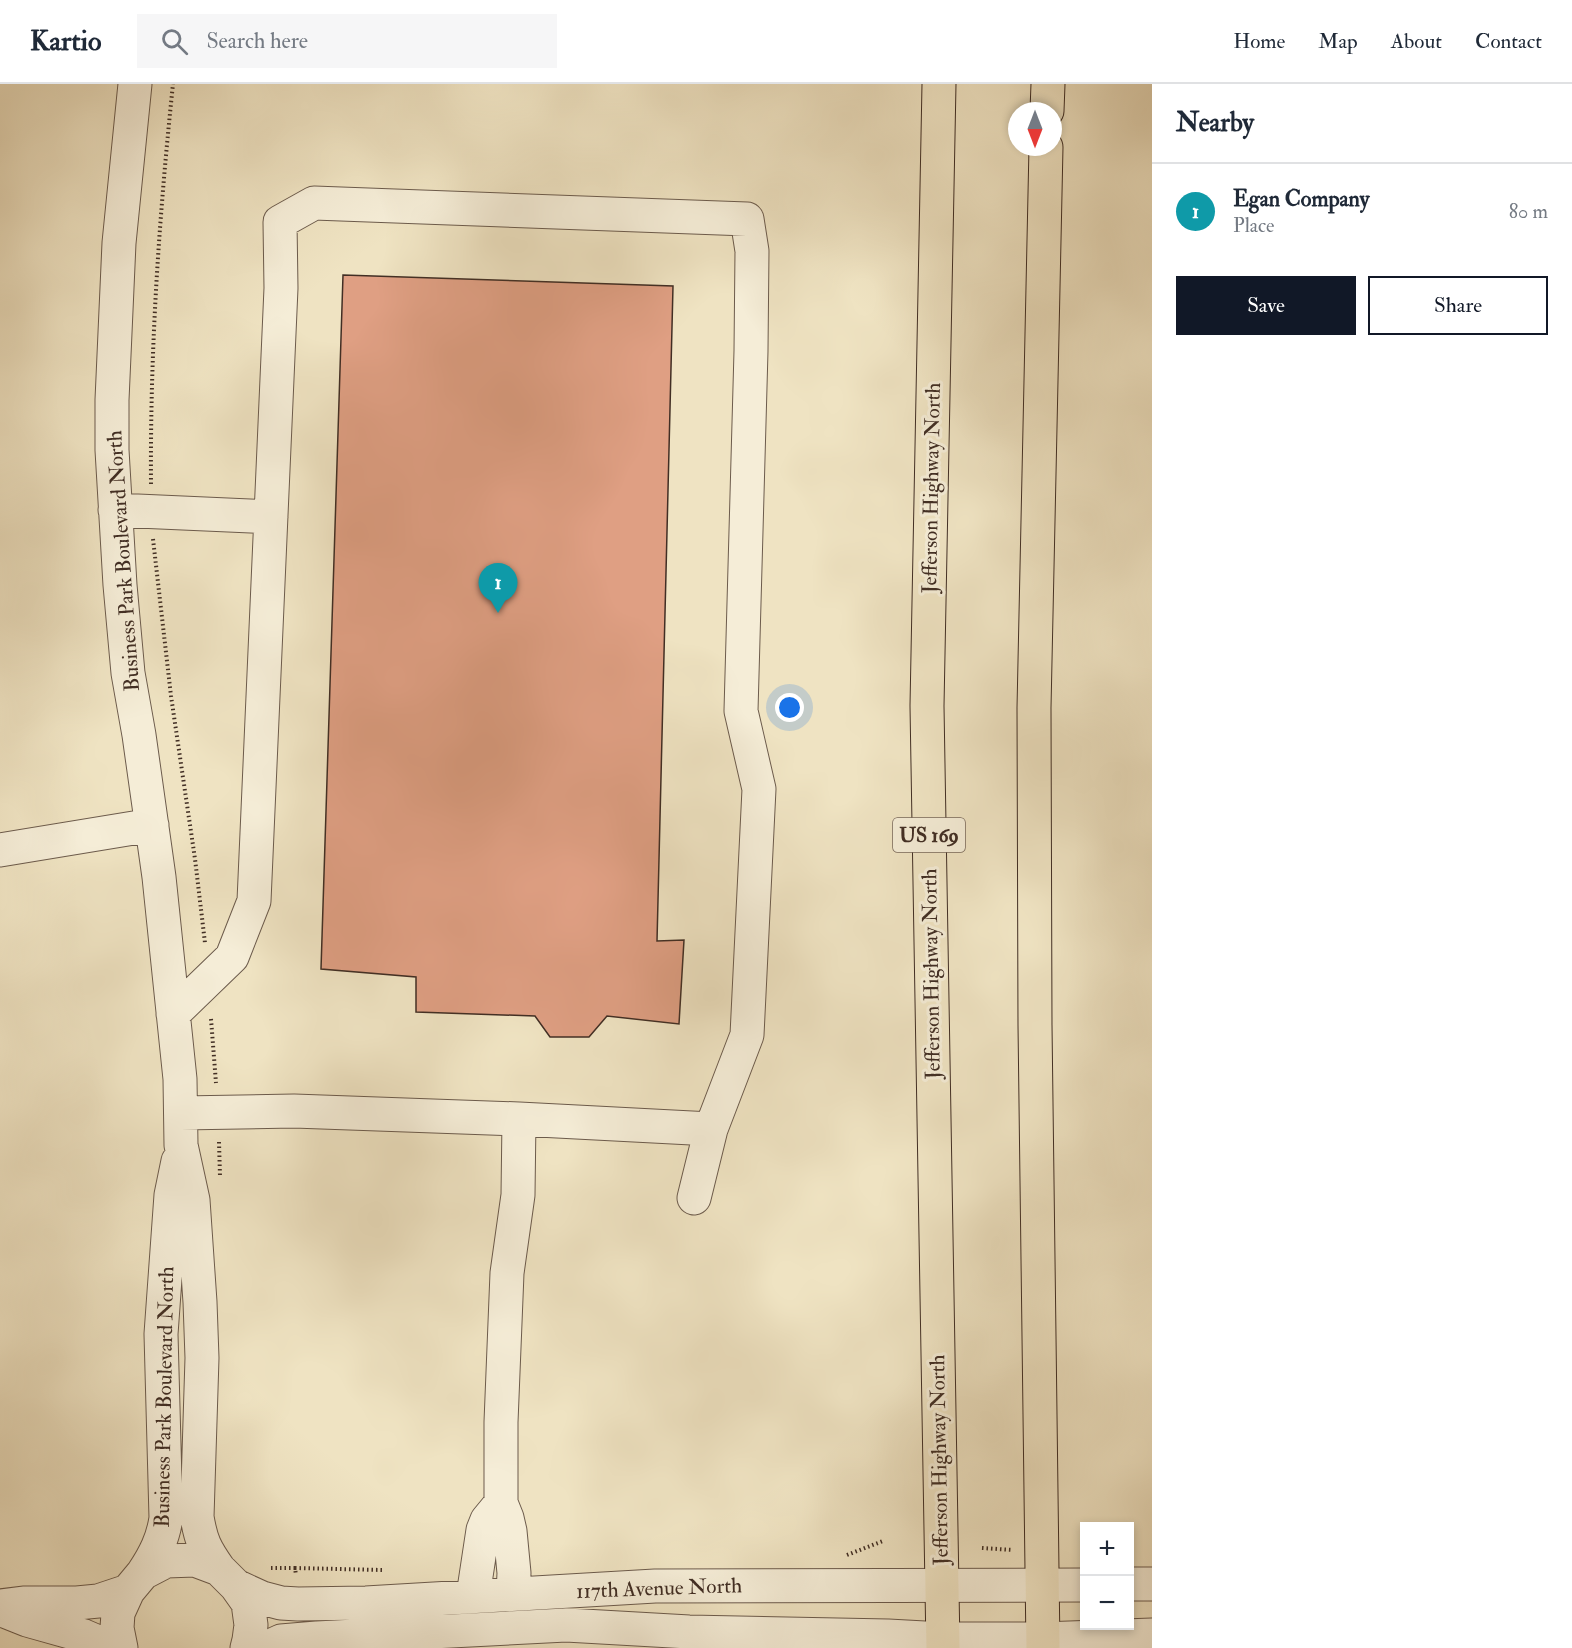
<!DOCTYPE html>
<meta charset="utf-8">
<style>
body{margin:0;font-family:"IM FELL Double Pica",serif;background:#f6f6f7;color:#1f2937}
.controls{position:absolute;right:18px;bottom:18px;display:grid;overflow:hidden;border-radius:0px;box-shadow:0 3px 9px #0003}
.controls button{width:54px;height:54px;display:grid;place-items:center;padding:0;border:0;border-bottom:2px solid #e0e1e3;background:#fff;color:#1f2937;font:30px sans-serif}
.compass{position:absolute;left:1008px;top:18px;width:54px;height:54px;border-radius:50%;background:#fff;box-shadow:0 3px 9px #0003;rotate:180deg}
.you{position:absolute;left:790px;top:624px;width:21px;height:21px;margin:-15px;border:4px solid #fff;border-radius:50%;background:#1a73e8;box-shadow:0 0 0 9px #1a73e833}
.badge{display:grid;place-items:center;width:39px;height:39px;border-radius:50%;background:#111827;color:#fff;font-size:20px;font-weight:700}
.pin{position:absolute;translate:-50% -50px;filter:drop-shadow(0 2px 3px #0008)}
.pin::after{content:'';position:absolute;top:32px;width:21px;height:18px;background:inherit;clip-path:polygon(0 0,100% 0,50% 100%)}
.list{margin:0;padding:0;list-style:none}
h2{display:flex;justify-content:space-between;align-items:center;height:78px;margin:0;padding:0 24px;font-size:26px}
h2 small{font-size:20px;font-weight:400;color:#747a83}
.list li{display:grid;grid-template-columns:39px 1fr auto;gap:18px;align-items:center;box-sizing:border-box;height:96px;padding:0 24px;border-top:2px solid #e0e1e3}
.list b{display:block;font-size:22px;white-space:nowrap}
.list p{margin:0;font-size:20px;white-space:nowrap;color:#747a83}
.list em{font-size:20px;font-style:normal;color:#747a83}
.actions{display:flex;gap:12px;padding:18px 24px}
.actions a{flex:1;padding:14px 0;border:2px solid #111827;border-radius:0px;text-align:center;font-size:21px;color:#111827}
.actions .main{background:#111827;color:#fff}
.icon{flex:none;width:33px;height:33px;fill:none;stroke:currentColor;stroke-width:2;stroke-linecap:round;stroke-linejoin:round}
.map{position:relative;flex:none;width:1152px;height:1564px;overflow:hidden}
header{display:flex;align-items:center;gap:36px;box-sizing:border-box;height:84px;padding:0 30px;background:#fff;border-bottom:2px solid #e0e1e3}
header strong{font-size:28px}
nav{display:flex;gap:33px;margin-inline-start:auto;font-size:21px}
.search{width:420px;height:54px;background:#f6f6f7;display:flex;align-items:center;gap:15px;box-sizing:border-box;padding:0 21px;border-radius:0px;color:#747a83;font-size:22px}
main{display:flex}
aside{flex:1;background:#fff}
.map>svg:first-child{display:block}
.building{fill:#df9f83;stroke:#412e24;stroke-width:1.5}
.lines{fill:none;stroke-linecap:round;stroke-linejoin:round}
.minor-casing{stroke:#6c5b4c;stroke-width:35}
.highway-casing{stroke:#412e24;stroke-width:35}
.path{stroke:#412e24;stroke-width:4;stroke-dasharray:1.5 3;stroke-linecap:butt}
.minor{stroke:#f5edd7;stroke-width:33}
.highway{stroke:#efe3c2;stroke-width:33}
.labels{text-anchor:middle;stroke-width:6;stroke-linejoin:round;paint-order:stroke}
.shield{fill:#f5edd7;stroke:#77675a;stroke-width:1.5}
.shield-label{font-size:20px;font-weight:bold;fill:#412e24}
.street-label{font-size:21px;fill:#412e24;stroke:#f5edd7}
</style>
<header>
<strong>Kartio</strong>
<div class="search"><svg class="icon" aria-label="search" viewBox="0 0 24 24"><circle cx="10" cy="10" r="6"/><path d="M15 15l6 6"/></svg>Search here</div>
<nav><a>Home</a><a>Map</a><a>About</a><a>Contact</a></nav>
</header>
<main>
<div class="map">
<svg width="1152" height="1564" viewBox="0 0 1152 1564">
<rect width="100%" height="100%" fill="#efe3c2"/>
<filter id="stains"><feTurbulence type="fractalNoise" baseFrequency=".00333" numOctaves="4"/><feColorMatrix values="0 0 0 0 .2 0 0 0 0 .09 0 0 0 0 .02 0 0 0 .5 -.17"/></filter>
<radialGradient id="worn" r=".72"><stop offset=".6" stop-color="#630" stop-opacity="0"/><stop offset="1" stop-color="#630" stop-opacity=".3"/></radialGradient>
<path class="building" d="M343,191L673,202L657,857L684,856L679,940L607,932L589,953H550L535,932L416,928V893L321,885Z"/>
<g class="lines">
<g class="minor-casing">
<path id="minor" d="M135,0L119,159L112,316V366L120,501L128,589L139,651L159,793L180,995L181,1061L193,1116L200,1218L202,1274L197,1433C201,1457 205,1465 219,1485
M115,426L271,433
M0,766L152,741
M173,930L232,873L254,817L281,204L280,138L314,119L747,135L752,167L751,267L741,627L759,705L747,951L711,1045L694,1114
M181,1029L294,1027L519,1035
M143,1489C155,1471 163,1455 166,1434L161,1250L171,1111L178,1077
M1130,1500H1152
M236,1502L262,1514L281,1519L298,1520L366,1519L655,1502L1084,1501
M513,1510L514,1489L510,1447L507,1434L501,1419V1338L507,1189L518,1111L519,1035L711,1045
M473,1512L483,1446L487,1436L501,1419
M0,1522L25,1519H77L98,1517L128,1507
M7,1528L27,1536L84,1552L112,1564
M121,1564L117,1544L118,1529L128,1507L143,1489L166,1477L195,1476L219,1485L236,1502L248,1519L251,1541L249,1556L247,1564
M266,1564L281,1557L317,1554L566,1541L689,1548L888,1552L943,1555H1042L1152,1551"/>
</g>
<g class="highway-casing">
<path id="highway" d="M939,0L927,622L943,1564
M1047,27L1048,0
M1043,1564L1035,941L1034,624L1046,63"/>
</g>
<path class="path" d="M151,400C150,266 159,133 173,0
M153,455L171,612L195,775L205,859
M211,935L216,999
M219,1058L220,1092
M982,1464L1013,1466
M847,1471L883,1457
M271,1484H295L296,1491
M295,1484L382,1486"/>
<use href="#minor" class="minor"/>
<use href="#highway" class="highway"/>
</g>
<g class="labels">
<rect class="shield" x="893" y="734" width="72" height="34" rx="4.5"/>
<g class="shield-label">
<text x="929" y="758">US 169</text>
</g>
<g class="street-label">
<text transform="translate(931 404) rotate(-89)" y="7">Jefferson Highway North</text>
<text transform="translate(123 477) rotate(-94)" y="7">Business Park Boulevard North</text>
<text transform="translate(931 890) rotate(-91)" y="7">Jefferson Highway North</text>
<text transform="translate(164 1313) rotate(-89)" y="7">Business Park Boulevard North</text>
<text transform="translate(939 1376) rotate(-91)" y="7">Jefferson Highway North</text>
<text transform="translate(659 1504) rotate(-2)" y="7">117th Avenue North</text>
</g>
</g>
<rect width="100%" height="100%" filter="url(#stains)"/>
<rect width="100%" height="100%" fill="url(#worn)"/>
</svg>
<div class="controls">
<button>+</button>
<button>−</button>
</div>
<svg class="compass" viewBox="-18 -18 36 36"><path d="M0-13l5 13h-10z" fill="#e53935"/><path d="M0 13l5-13h-10z" fill="#747a83"/></svg>
<div class="you"></div>
<div class="pin badge" style="left:498px;top:529px;background:#0f9aa8">1</div>
</div>
<aside>
<h2>Nearby<small></small></h2>
<ul class="list">
<li><span class="badge" style="background:#0f9aa8">1</span><div><b>Egan Company</b><p>Place</p></div><em>80 m</em></li>
</ul>
<div class="actions"><a class="main">Save</a><a>Share</a></div>
</aside>
</main>
